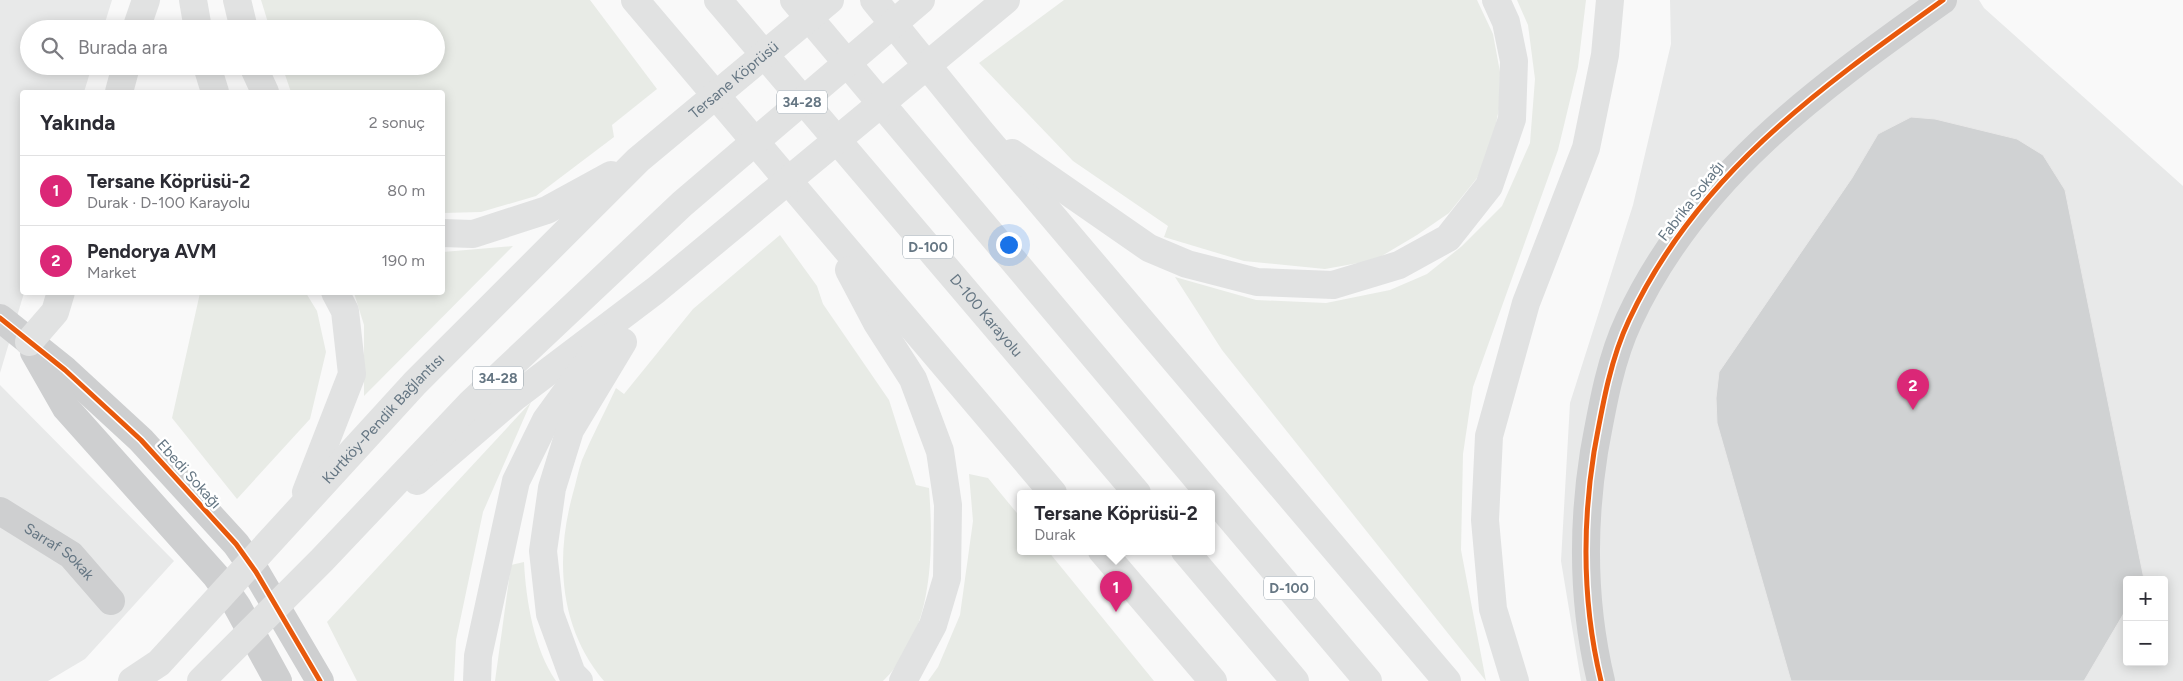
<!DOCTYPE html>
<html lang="tr">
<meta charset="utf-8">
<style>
body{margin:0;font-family:Figtree,sans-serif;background:#f7f7f7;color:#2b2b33}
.controls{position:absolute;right:15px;bottom:15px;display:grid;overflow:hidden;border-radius:5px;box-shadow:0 2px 12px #0003}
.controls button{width:45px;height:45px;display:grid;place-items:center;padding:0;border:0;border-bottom:1px solid #e1e1e2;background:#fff;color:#2b2b33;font:25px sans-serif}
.you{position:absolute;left:1008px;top:244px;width:18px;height:18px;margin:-12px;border:4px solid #fff;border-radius:50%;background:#1a73e8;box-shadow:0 0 0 8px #1a73e833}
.badge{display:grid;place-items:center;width:32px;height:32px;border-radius:50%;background:#db2777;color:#fff;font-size:16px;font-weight:700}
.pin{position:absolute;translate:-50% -41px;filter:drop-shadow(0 1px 2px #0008)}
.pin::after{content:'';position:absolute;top:26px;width:18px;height:15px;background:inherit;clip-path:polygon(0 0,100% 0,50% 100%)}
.popup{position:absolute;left:1017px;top:490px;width:198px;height:65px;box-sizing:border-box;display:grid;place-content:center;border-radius:5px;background:#fff;filter:drop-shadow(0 1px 4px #0005);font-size:16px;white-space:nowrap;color:#7c7c81}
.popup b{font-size:19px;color:#2b2b33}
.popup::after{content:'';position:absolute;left:50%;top:100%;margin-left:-10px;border:10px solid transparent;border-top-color:#fff}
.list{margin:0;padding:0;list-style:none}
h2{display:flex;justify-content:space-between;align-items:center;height:65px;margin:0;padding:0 20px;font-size:21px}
h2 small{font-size:16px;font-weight:400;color:#7c7c81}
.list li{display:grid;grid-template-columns:32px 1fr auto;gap:15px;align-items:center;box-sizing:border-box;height:70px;padding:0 20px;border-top:1px solid #e1e1e2}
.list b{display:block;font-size:19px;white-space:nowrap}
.list p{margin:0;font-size:16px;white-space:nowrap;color:#7c7c81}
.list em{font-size:16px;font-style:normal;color:#7c7c81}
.icon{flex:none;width:28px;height:28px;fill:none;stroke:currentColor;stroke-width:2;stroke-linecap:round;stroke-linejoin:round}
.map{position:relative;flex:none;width:2183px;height:681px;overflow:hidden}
.search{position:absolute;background:#fff;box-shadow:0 2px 12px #0003;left:20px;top:20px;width:425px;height:55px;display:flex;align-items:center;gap:12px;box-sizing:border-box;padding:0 18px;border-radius:28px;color:#7c7c81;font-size:19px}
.panel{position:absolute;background:#fff;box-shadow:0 2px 12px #0003;left:20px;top:90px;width:425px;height:205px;border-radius:5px}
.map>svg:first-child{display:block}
.built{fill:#e8e9e9;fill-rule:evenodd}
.green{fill:#e8ebe6}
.building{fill:#d0d2d3;stroke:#e8e8e8}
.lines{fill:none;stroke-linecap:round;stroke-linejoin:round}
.minor{stroke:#cecfd0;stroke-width:28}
.highway{stroke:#e1e2e2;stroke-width:28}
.cycleway-casing{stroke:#fff;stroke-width:8}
.cycleway{stroke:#e8590c;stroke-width:5}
.labels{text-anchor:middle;stroke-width:5;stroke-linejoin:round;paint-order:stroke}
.shield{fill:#fff;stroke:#939fa8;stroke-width:1}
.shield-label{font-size:14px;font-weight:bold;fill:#657683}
.street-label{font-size:15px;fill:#657683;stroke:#fff}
</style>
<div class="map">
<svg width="2183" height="681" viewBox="0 0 2183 681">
<rect width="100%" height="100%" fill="#f9f9f9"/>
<path class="built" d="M0,0H112L103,29H29V66H92L84,92H22V292L24,293L0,373Z
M1670,0H1979L1984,8L2183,186V681H1581L1561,561L1570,403L1633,205L1671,44ZM2127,580H2164V662H2127Z
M0,385L174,561L85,659L48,681H0Z"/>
<path class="green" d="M261,0H590L657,89L612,125L614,137L536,196L481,212L443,213L442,92H291L282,66H436V29H270Z
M1064,0H1477L1493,34L1500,72L1499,109L1492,143L1477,178L1449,213L1417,235L1375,260L1325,269L1244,261L1164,237L1168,226L1073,161L979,63Z
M1517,0H1586L1578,67L1558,150L1473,387L1463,454L1461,550L1486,681L1222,350L1175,277L1256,300L1326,303L1390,290L1427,274L1462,246L1502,206L1530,143L1535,79L1528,25Z
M780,235L817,286L823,304L889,400L916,485L929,488C934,553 933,633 883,681H604C559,628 555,558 573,493C576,483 578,471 582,460C592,436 605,412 616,388L624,394L693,309Z
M513,246L364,396V325L354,293L442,292L443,252Z
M200,293H306L317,311L326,352L310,419L237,499L172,418Z
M531,402L483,512L456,640L454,681H357L327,622Z
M969,474L988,478L1021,518V551H1048L1154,681H928L938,667L960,615L973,521Z
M524,562C526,601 534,649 556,681H495L511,565Z"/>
<path class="building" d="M1911,117L1935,119L2017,139L2043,155L2065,190L2144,579L2127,580V608L2084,681H1791L1717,423L1716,398L1719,372L1852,178L1878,134Z"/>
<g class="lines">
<g class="minor">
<path d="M0,318L65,370L141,440L236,544L256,572L320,681"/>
<path d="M34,352L66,408L216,576L237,606L278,681"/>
<path id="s1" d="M0,511L71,555L111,601"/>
<path d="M1601,681C1583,606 1582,528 1594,452C1602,408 1610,360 1629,320C1696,176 1817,90 1943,0"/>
</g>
<g class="highway">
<path d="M193,0L198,29"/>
<path d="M237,0L244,29"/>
<path d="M635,0L1053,493"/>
<path id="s2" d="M718,0L1137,493"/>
<path d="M794,0L1209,493"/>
<path d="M874,0L981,132L1447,681"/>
<path d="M136,29L146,0"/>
<path d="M207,66L215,92"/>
<path d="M253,66L265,92"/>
<path d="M119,92L126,66"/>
<path d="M1012,153L1149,248L1187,264L1257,282L1333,285L1399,265L1448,238L1489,186L1512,119L1514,61L1506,22L1496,0"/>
<path d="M442,233L473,234L547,210L611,175"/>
<path d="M849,270L877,323L913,379L940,451L948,505L947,578L933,625L903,681"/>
<path d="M29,342L55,312L61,292"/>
<path d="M417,481L516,396L656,290L1006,0"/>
<path d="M306,492L352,374L345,311L335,292"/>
<path d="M1211,495L1368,681"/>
<path d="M1102,551L1213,681"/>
<path d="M1185,551L1295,681"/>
<path id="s3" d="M132,681L159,663L415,383L638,160L830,0"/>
<path d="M201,681L322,560L471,403L682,204L921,0"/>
<path d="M477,681L478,656L516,481L546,420L594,354L612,336"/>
<path d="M579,681L572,674L550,614L543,551L552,488L570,430L623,342"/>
<path d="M1515,681L1493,609L1485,520L1489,436L1526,303L1586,148L1605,55L1610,0"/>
</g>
<g class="cycleway-casing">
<path id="cycleway" d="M0,318L65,370L141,440L236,544L256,572L320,681
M1601,681C1583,606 1582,528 1594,452C1602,408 1610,360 1629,320C1696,176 1817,90 1943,0"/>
</g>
<use href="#cycleway" class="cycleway"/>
</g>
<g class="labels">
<g class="shield">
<rect x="777" y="90.5" width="50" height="23" rx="4"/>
<rect x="903" y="235.5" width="50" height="23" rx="4"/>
<rect x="473" y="366.5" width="50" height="23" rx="4"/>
<rect x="1264" y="576.5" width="50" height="23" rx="4"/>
</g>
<g class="shield-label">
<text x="802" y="107">34-28</text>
<text x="928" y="252">D-100</text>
<text x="498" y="383">34-28</text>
<text x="1289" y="593">D-100</text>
</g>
<g class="street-label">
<text dy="5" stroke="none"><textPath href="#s3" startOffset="852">Tersane Köprüsü</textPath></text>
<text transform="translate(1691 201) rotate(-52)" y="5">Fabrika Sokağı</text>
<text dy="5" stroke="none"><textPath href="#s2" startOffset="414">D-100 Karayolu</textPath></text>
<text dy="5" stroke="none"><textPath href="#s3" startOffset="364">Kurtköy-Pendik Bağlantısı</textPath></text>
<text transform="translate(189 474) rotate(48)" y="5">Ebedi Sokağı</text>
<text dy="5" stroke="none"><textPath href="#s1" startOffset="72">Sarraf Sokak</textPath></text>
</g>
</g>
</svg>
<div class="controls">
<button>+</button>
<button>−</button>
</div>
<div class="you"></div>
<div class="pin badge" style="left:1116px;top:612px">1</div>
<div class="popup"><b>Tersane Köprüsü-2</b>Durak</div>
<div class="pin badge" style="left:1913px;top:410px">2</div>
<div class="search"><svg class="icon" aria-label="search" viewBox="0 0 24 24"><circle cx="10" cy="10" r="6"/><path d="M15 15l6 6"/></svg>Burada ara</div>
<section class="panel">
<h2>Yakında<small>2 sonuç</small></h2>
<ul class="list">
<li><span class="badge">1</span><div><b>Tersane Köprüsü-2</b><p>Durak · D-100 Karayolu</p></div><em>80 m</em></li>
<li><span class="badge">2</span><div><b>Pendorya AVM</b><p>Market</p></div><em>190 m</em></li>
</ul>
</section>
</div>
